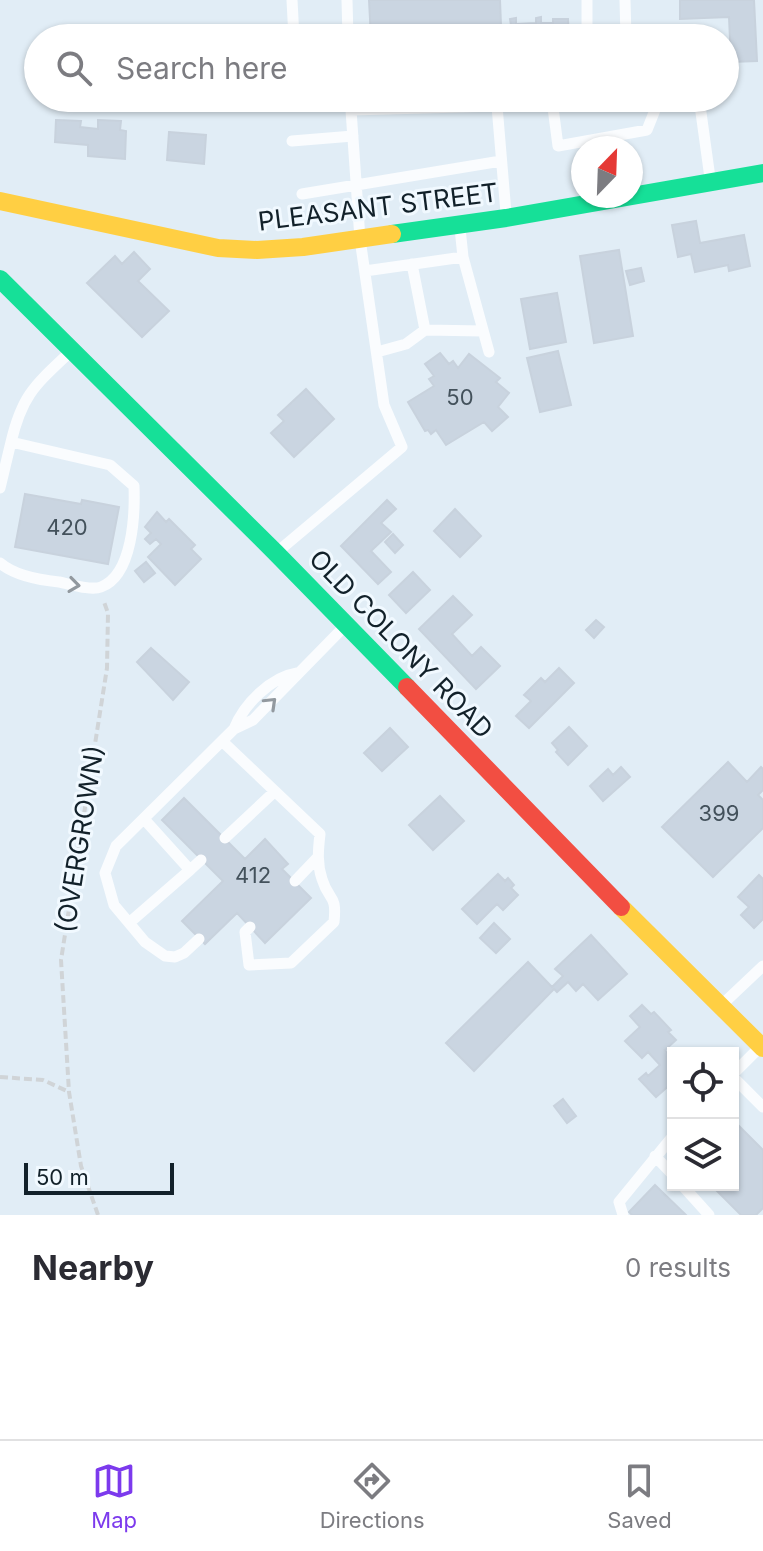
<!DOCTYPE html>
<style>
body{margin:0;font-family:Inter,sans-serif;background:#f2f2f3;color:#2b2b33}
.controls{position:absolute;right:24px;bottom:24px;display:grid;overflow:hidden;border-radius:0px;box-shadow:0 2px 6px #0004}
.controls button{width:72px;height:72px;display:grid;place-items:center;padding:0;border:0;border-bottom:2px solid #e1e1e2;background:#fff;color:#2b2b33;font:40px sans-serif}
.compass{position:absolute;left:571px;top:136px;width:72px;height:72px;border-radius:50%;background:#fff;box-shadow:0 2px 6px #0004;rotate:23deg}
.scale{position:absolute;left:24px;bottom:20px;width:150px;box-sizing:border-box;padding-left:8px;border:4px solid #12212a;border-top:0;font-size:22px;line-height:28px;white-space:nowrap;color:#12212a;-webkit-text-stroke:6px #f1f9ff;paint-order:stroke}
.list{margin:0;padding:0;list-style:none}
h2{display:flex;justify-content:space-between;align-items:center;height:104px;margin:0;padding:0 32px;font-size:34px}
h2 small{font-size:26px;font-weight:400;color:#7c7c81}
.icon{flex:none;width:44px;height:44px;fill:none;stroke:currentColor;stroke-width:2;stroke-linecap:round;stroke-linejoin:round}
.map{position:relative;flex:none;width:763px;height:1215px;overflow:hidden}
.search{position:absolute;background:#fff;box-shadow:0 2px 6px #0004;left:24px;right:24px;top:24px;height:88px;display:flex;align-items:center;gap:20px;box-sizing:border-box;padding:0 28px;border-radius:44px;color:#7c7c81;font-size:30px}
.sheet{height:224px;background:#fff}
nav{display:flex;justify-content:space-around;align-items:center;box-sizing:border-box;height:112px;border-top:2px solid #e1e1e2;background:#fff;font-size:22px;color:#7c7c81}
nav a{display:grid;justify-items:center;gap:4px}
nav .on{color:#7c3aed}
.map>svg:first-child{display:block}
.building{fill:#cad5e1;stroke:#c8d2dd;stroke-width:2}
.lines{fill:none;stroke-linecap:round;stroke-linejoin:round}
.path{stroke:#d0d4d7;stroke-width:4;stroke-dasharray:8 4;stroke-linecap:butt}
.lane{stroke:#fafcfe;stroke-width:11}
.fast{stroke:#16e098;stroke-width:18}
.slow{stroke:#ffcf43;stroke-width:18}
.jam{stroke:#f24e42;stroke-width:18}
.oneway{stroke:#92999f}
.labels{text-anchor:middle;stroke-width:6;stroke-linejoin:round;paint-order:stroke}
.number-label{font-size:22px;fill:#43515b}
.street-label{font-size:26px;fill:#12212a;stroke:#f1f9ff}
</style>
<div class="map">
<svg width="763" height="1215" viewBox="0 0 763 1215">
<rect width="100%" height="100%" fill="#e1edf6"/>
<path class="building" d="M369,0H500L501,25H511L510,19L516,18V24L536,23V18L541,17V23H553V19H568L569,38H371Z
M680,0H754L757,61L731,62L729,17L680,19Z
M56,120L81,121L80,127L98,129V120L121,121L120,130L126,131L125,159L88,156V145L55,142Z
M169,132L206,135L204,164L167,160Z
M696,221L700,243L744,235L750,266L729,271L728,265L695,272L691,254L678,257L672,225Z
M619,250L633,336L594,343L580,256Z
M134,252L150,269L138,281L169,311L142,337L87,283L115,256L122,264Z
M641,268L644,281L630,285L626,271Z
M557,293L566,342L530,349L521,299Z
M558,351L571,405L540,412L527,358Z
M440,353L449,364L453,361L458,368L469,354L500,378L496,382L509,393L498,407L508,417L492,431L484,422L446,445L436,430L431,434L428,430L425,431L408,402L434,386L429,379L434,376L425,364Z
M306,389L334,419L294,457L271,433L284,421L278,415Z
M25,494L81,504L82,500L119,507L108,564L15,547Z
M387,500L396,509L381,523L391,532L371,551L391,572L378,584L341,546Z
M455,509L481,536L460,557L434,531Z
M157,512L166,522L169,519L195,545L191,549L201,559L175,585L148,557L161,544L156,539L150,544L145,539L151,533L145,527Z
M393,534L403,545L395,553L385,542Z
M146,562L155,573L144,582L135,571Z
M413,572L430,590L406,613L389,595Z
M453,596L472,615L452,634L472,656L481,647L500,666L476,689L419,629Z
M596,620L604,627L594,638L586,630Z
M151,648L189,682L173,700L137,662Z
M559,668L574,683L529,728L516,716L531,701L524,695L541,678L545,682Z
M569,727L587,746L568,765L556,752L558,750L552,743Z
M390,728L408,747L382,771L364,753Z
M728,762L747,782L761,767L763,769V790L758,795L763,800V828L713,877L662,827Z
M621,767L630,777L603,801L590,786L608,769L613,775Z
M440,796L464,821L433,850L409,825Z
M184,798L245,859L265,839L288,864L282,869L311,898L265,943L237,913L205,944L182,921L223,881L162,820Z
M498,874L505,881L508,878L514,885L511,888L518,895L503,910L497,904L477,924L462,909Z
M759,875L763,879V919L754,928L741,915L749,907L738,897Z
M494,923L510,939L496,953L480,938Z
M591,935L627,974L598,1000L583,984L576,991L568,982L557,992L554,989L474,1071L446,1043L528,962L552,987L563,976L555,969Z
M642,1005L651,1014L654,1012L671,1030L668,1032L676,1040L665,1050L673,1058V1082L656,1097L639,1079L646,1073L648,1076L660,1065L648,1052L642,1058L625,1041L640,1027L630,1016Z
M563,1099L576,1116L567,1123L554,1106Z
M733,1120L763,1150V1208L756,1215H741L711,1185H733Z
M655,1185L686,1215H632L629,1212Z"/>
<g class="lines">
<path class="path" d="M0,1077L43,1080L69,1092
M98,1215L81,1166L69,1092L61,960L107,668L108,613L104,602"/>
<path class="lane" d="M292,0L294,38
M347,0L348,38
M587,0V38
M625,0L626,38
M351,98V110L497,106
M502,98L497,106L506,213
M554,98L552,100L558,146L647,130L655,110L654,98
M699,98L710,178
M292,141L353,136
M302,194L501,161
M463,257L489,352
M412,264L425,330L483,331
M365,271L463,257L460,228
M377,352L406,344L425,330
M0,488L11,442
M282,548L402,447L384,405L360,239L351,110
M0,563C15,576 39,580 59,582C70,584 91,591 101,587C133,575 135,514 134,486L110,465L11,442C22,396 34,386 67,355
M297,673C271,677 244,704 234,729L253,720L340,631
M222,741L320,834C318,851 317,864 322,879C329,902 337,893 334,922L291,963L249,965L245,932L250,927
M225,838L273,793
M190,870L201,860
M295,881L317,858
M129,923L190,870L144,819
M199,939L184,953L175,957L165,956L145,942L114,905L105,873L116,846L234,729
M727,1000L763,966
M733,1074L755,1052
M733,1077L763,1107
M655,1156L673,1175
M682,1185L709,1215
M623,1215L619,1202L673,1136"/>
<path class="fast" d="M392,234L506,218L763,173
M0,279L276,553L407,687"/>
<path class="slow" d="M0,201L218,248L257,250L303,247L392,234
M621,907L763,1048"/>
<path class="jam" d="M407,687L621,907"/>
</g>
<defs><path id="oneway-chevron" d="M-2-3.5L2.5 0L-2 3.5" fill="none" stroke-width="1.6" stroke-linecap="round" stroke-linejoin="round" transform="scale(2)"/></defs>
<g class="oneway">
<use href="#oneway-chevron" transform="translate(74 585) rotate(8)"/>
<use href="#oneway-chevron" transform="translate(271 703) rotate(-44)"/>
</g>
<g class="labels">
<g class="number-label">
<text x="460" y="405">50</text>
<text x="67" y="535">420</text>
<text x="719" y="821">399</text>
<text x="253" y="883">412</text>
</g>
<g class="street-label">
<text transform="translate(378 207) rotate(-7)" y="9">PLEASANT STREET</text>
<text transform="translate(401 644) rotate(46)" y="9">OLD COLONY ROAD</text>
<text transform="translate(80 839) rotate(-81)" y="9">(OVERGROWN)</text>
</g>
</g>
</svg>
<div class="controls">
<button><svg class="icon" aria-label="locate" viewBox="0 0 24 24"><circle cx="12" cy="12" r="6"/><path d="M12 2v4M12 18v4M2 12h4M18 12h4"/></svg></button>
<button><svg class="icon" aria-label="layers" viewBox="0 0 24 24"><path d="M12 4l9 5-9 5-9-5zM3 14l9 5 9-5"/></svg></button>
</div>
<svg class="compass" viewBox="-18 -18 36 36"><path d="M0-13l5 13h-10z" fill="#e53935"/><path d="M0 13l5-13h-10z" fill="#7c7c81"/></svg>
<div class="scale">50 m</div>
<div class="search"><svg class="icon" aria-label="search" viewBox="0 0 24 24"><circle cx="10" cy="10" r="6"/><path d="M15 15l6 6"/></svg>Search here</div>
</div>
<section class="sheet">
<h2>Nearby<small>0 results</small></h2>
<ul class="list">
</ul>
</section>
<nav>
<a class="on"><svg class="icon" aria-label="map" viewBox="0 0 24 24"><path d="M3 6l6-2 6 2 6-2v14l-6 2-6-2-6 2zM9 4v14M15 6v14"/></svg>Map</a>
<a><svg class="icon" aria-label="directions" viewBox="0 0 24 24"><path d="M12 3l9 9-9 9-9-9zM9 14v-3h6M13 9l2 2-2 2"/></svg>Directions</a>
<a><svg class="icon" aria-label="saved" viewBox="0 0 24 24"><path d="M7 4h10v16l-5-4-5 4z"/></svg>Saved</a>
</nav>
